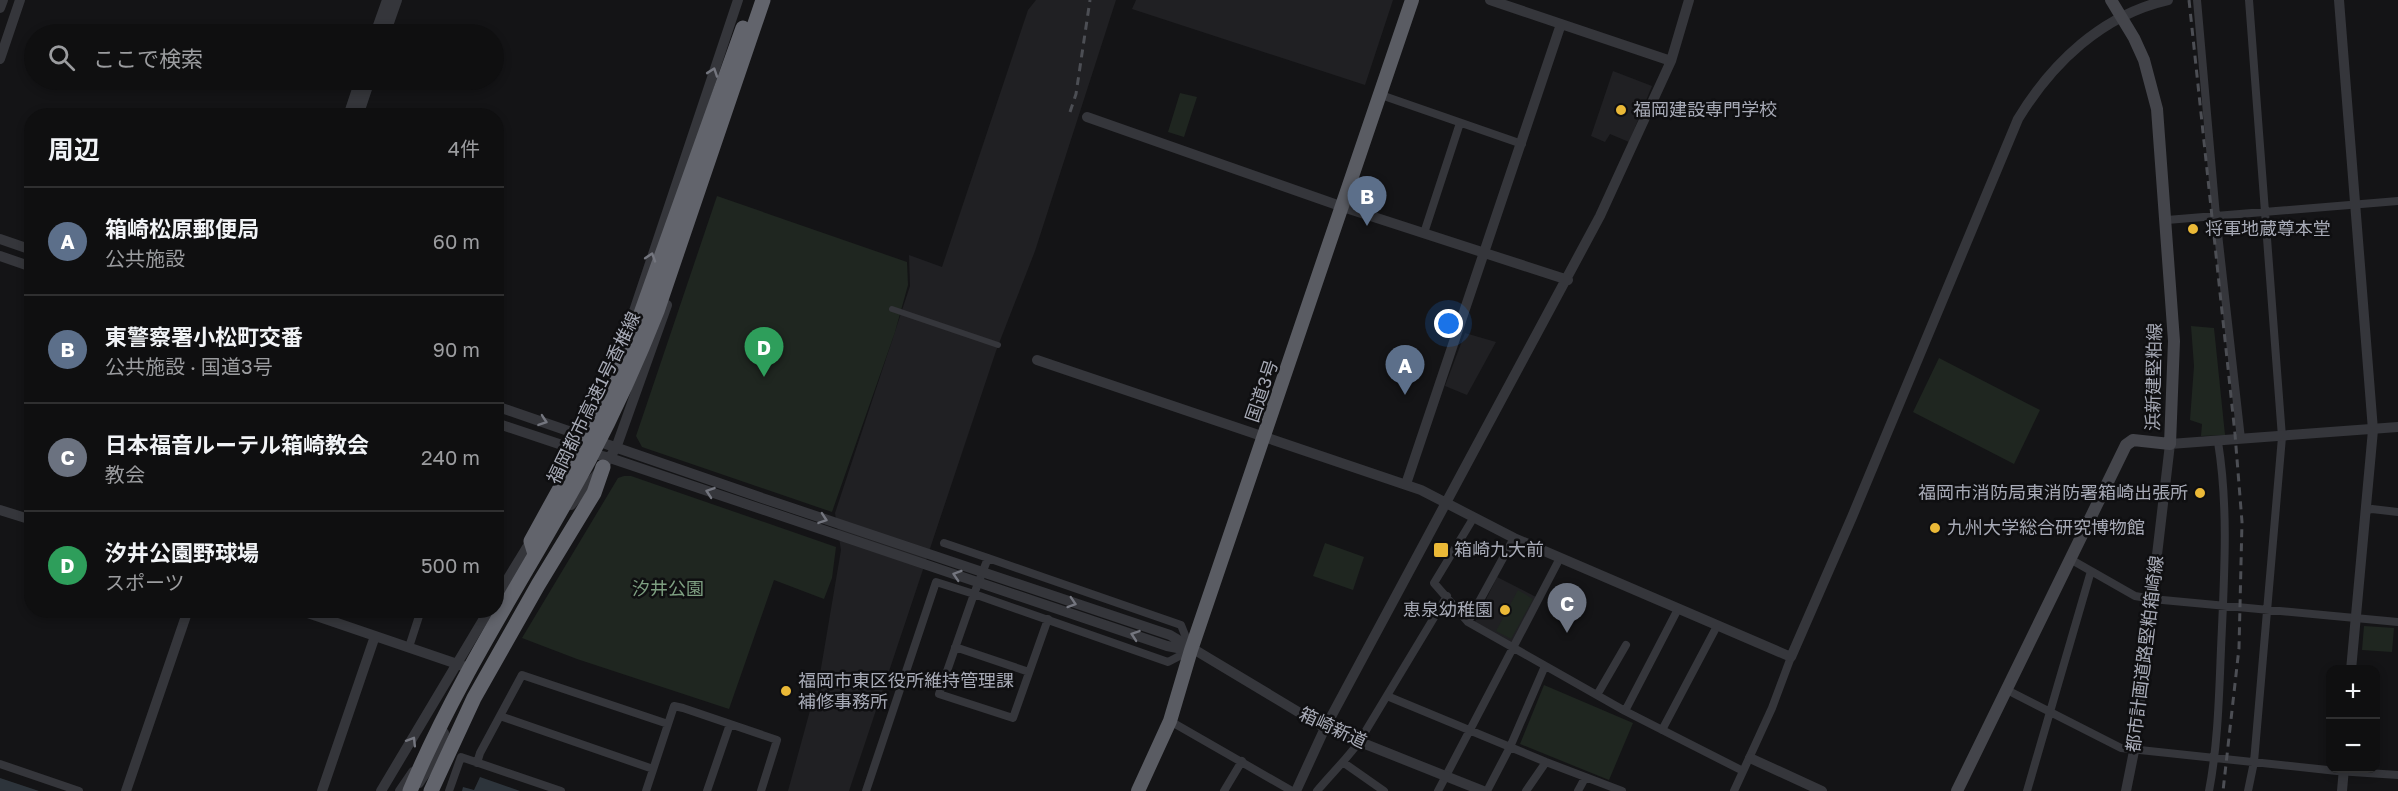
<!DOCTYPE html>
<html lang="ja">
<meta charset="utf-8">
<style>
body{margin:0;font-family:"Golos Text","Noto Sans JP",sans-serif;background:#181819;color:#f1f3f6}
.controls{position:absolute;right:18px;bottom:18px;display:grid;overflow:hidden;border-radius:12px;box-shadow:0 3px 9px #0003}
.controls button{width:54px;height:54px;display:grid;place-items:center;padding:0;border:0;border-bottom:2px solid #2f2f30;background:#0f0f10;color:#f1f3f6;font:30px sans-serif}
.you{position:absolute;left:1449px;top:324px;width:21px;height:21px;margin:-15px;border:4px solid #fff;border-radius:50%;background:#1a73e8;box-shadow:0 0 0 9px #1a73e833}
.badge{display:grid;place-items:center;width:39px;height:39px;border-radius:50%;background:#ebb937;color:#fff;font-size:20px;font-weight:700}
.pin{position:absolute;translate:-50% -50px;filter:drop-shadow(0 2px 3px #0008)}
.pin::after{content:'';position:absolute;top:32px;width:21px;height:18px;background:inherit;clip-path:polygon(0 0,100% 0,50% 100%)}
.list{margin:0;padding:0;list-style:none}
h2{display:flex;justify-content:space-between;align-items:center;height:78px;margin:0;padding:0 24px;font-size:26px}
h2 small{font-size:20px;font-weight:400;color:#9b9c9f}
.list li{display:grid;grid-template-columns:39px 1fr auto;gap:18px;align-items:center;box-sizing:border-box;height:108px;padding:0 24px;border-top:2px solid #2f2f30}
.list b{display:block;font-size:22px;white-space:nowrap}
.list p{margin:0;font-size:20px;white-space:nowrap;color:#9b9c9f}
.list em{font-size:20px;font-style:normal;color:#9b9c9f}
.icon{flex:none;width:33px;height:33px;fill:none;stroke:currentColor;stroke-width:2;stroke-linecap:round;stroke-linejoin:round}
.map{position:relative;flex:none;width:2398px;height:791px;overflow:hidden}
.search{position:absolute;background:#0f0f10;box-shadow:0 3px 9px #0003;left:24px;top:24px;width:480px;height:66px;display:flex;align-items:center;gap:15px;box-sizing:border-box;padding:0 21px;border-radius:33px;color:#9b9c9f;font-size:22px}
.panel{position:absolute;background:#0f0f10;box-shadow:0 3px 9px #0003;left:24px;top:108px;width:480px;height:510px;border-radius:24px}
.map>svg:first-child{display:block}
.built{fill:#202023}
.green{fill:#1f2620}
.water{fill:#2d343b}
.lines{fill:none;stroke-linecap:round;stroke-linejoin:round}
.pedestrian{stroke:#35363b;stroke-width:6}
.minor{stroke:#35363b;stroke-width:8}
.tertiary{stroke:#35363b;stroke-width:10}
.secondary{stroke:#44454b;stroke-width:12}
.trunk{stroke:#5a5c63;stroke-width:14}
.motorway{stroke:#62646c;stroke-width:15}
.rail{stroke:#4c4e54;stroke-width:3;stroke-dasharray:8 6;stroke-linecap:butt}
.oneway{stroke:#74767f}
.poi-dot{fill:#ebb937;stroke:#0f0f11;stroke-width:2}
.labels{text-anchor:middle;stroke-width:5;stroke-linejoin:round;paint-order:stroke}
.poi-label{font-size:18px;fill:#a7aab6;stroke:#0f0f11;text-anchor:start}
.street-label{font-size:18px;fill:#a7aab6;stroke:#0f0f11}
.park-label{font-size:18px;fill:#7ea082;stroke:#0f0f11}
</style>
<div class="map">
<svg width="2398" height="791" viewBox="0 0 2398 791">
<rect width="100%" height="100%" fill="#141416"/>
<path class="built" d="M1036,0H1116L1035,251L996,351L849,791H788L820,674L841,550L835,513L910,286L909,255L942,267L1028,10Z
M1136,0H1393L1365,85L1132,9Z
M1613,71L1652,86L1629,142L1610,134L1605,142L1591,136Z
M1465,333L1496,342L1467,395L1445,386Z
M1497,577L1536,597L1511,644L1475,622Z"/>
<path class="green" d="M1180,93L1197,97L1184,137L1168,132Z
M717,196L907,262L908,285L895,332L832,512L642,447L636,436Z
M2191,326L2214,328L2225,435L2201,436L2202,424L2190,420L2194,366Z
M1939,358L2040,410L2014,464L1913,412Z
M624,476H631L836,547L832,578L824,599L774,580L729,709L577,659L522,638L618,478Z
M1325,543L1364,557L1353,590L1313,576Z
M1518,590L1533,599L1511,639L1496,631Z
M2364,626L2394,628L2392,652L2362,650Z
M1544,685L1633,723L1609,780L1520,744Z"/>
<path class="water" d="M480,777L520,791H462L463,787L474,790Z
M0,778L39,791H0Z"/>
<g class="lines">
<path class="pedestrian" d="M892,309L998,345"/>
<path class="minor" d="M2197,0L2216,216L2241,439
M1381,95L1522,144
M2167,220L2398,201
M1424,233L1460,123
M2365,511L2372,509L2398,512
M1474,517L1434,583L1468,622L1625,711L1743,771
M944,543L988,558
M988,558L1181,625L1191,650L1168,662L974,594Z
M2070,559L2135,596L2152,599L2398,622
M1468,622L1514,538
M409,647L421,610
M955,647L1029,672
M2007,690L2121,748L2337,771L2398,775
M1597,695L1626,645
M1387,696L1546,762L1622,791
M1625,711L1678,609
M500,716L653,769
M1170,721L1292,791
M1662,730L1717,626
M477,763L480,753L522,675L668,724
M1344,763L1384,791
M0,764L79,791
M449,791L461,757L561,791
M646,791L674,706L683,708L777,740L761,791
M707,791L730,724
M866,791L936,582L974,594L939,694L1013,718L1048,619
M1224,791L1242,761
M1317,791C1331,774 1346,760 1359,742L1447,596
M1438,791L1560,558
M1487,791L1510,747L1545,666
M1526,791L1546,762
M1578,791L1585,778
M1734,791L1772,708L1791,657
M2027,791L2091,571
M2209,791C2218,744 2219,696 2221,649C2224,580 2229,509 2218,442
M2248,791L2254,762L2282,437L2249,0"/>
<path class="tertiary" d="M1490,0L1671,61
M2339,0L2373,430L2351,670
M0,8L3,0
M375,34L387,0
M385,34L397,0
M0,59L20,0
M348,116L360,80
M358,116L370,80
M1087,117L1343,207L1568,280
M0,239L32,250
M0,256L32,267
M625,338L738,0
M1037,360L1421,490L1514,538L1791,657L1852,517L2018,119C2052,63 2102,15 2168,0
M496,406L768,500L1170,635L1325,728L1483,791
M496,423L565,446L610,458L1167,646L1188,650
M1406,484L1561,24
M571,505L603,467L616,448L667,305
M0,510L32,520
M496,598L532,539
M299,610L463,666
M1750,758L1822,791
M419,783L433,762L444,733
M126,791L188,610
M322,791L375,636
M381,791L489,610
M400,791L413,772
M1296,791L1325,728L1600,216L1671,61L1689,0
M2126,791L2134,751L2170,444L2398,427
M2342,791L2344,768"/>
<path class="secondary" d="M1957,791L2126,445L2133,440L2170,444L2174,341L2157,109L2144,60L2134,38L2111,0"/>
<path class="trunk" d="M1138,791L1170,721L1191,650L1412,0"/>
<path class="motorway" d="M535,554L531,541L569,472L624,361L743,28
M410,791C459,674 529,571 589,460C614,412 637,362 657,311L763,0
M431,791L474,698L538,585L594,493L603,467"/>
<path class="rail" d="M2189,0L2235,434L2242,522L2239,648L2223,791
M1070,112L1076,94L1090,0"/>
</g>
<defs><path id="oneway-chevron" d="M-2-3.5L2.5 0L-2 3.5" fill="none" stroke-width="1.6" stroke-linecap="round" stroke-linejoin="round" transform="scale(1.5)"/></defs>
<g class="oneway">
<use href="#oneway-chevron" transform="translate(713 72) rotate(-71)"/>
<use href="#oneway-chevron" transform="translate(651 257) rotate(-72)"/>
<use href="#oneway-chevron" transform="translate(543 421) rotate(19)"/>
<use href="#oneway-chevron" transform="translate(710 492) rotate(-161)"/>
<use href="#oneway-chevron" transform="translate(823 519) rotate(19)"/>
<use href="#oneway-chevron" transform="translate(957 575) rotate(-162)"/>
<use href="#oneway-chevron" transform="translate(1072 603) rotate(18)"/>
<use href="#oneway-chevron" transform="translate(1135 635) rotate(-161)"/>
<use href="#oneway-chevron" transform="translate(412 741) rotate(-58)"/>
</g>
<g class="poi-dot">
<circle cx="1621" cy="110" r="6"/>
<circle cx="2193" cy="229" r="6"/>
<circle cx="2200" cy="493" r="6"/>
<circle cx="1935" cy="528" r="6"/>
<rect x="1433" y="542" width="16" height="16" rx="3"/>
<circle cx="1505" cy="610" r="6"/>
<circle cx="786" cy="691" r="6"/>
</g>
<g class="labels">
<g class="poi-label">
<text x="1633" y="116">福岡建設専門学校</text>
<text x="2205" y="235">将軍地蔵尊本堂</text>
<text x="2188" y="499" text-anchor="end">福岡市消防局東消防署箱崎出張所</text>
<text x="1947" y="534">九州大学総合研究博物館</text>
<text x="1454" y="556">箱崎九大前</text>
<text x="1493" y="616" text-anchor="end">恵泉幼稚園</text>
<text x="798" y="687">福岡市東区役所維持管理課<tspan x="798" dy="21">補修事務所</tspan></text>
</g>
<g class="street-label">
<text transform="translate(2154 377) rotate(-89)" y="6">浜新建堅粕線</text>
<text transform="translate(1262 391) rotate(-71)" y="6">国道3号</text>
<text transform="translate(594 398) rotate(-64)" y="6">福岡都市高速1号香椎線</text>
<text transform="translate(2145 654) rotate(-83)" y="6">都市計画道路堅粕箱崎線</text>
<text transform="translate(1333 728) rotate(25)" y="6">箱崎新道</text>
</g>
<g class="park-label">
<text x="668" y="595">汐井公園</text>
</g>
</g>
</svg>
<div class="controls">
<button>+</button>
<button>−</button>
</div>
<div class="you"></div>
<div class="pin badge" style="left:1405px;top:395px;background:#5c6f8a">A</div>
<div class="pin badge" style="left:1367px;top:226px;background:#5c6f8a">B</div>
<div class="pin badge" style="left:1567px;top:633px;background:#6b7280">C</div>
<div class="pin badge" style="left:764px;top:377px;background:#2e9e5b">D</div>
<div class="search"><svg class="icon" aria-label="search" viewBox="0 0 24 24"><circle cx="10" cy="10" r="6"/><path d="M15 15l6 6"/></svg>ここで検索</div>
<section class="panel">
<h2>周辺<small>4件</small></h2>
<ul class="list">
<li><span class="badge" style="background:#5c6f8a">A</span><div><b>箱崎松原郵便局</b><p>公共施設</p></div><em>60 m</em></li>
<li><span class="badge" style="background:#5c6f8a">B</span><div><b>東警察署小松町交番</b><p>公共施設 · 国道3号</p></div><em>90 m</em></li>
<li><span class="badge" style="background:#6b7280">C</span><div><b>日本福音ルーテル箱崎教会</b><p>教会</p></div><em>240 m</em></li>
<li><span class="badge" style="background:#2e9e5b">D</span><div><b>汐井公園野球場</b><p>スポーツ</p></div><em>500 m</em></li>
</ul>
</section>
</div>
